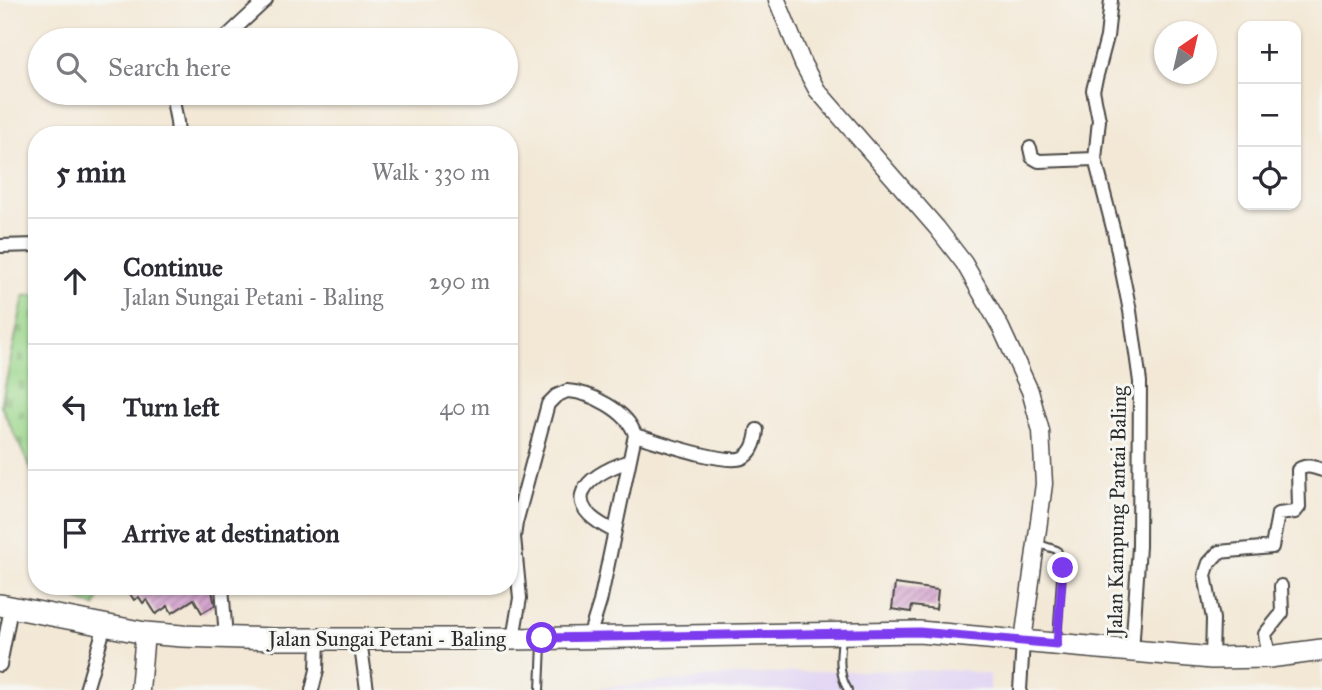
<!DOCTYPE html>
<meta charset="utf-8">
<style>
body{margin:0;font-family:"IM FELL Great Primer",serif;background:#f7f7f7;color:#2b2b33}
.controls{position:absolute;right:21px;top:21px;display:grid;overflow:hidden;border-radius:14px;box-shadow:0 2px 5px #0004}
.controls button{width:63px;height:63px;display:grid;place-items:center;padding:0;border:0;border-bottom:2px solid #e1e1e2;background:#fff;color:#2b2b33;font:35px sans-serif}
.compass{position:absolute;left:1154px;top:21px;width:63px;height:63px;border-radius:50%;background:#fff;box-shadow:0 2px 5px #0004;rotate:34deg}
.stop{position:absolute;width:21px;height:21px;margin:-16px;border:5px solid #7c3aed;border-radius:50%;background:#fff}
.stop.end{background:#7c3aed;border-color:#fff;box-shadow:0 2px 7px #0008}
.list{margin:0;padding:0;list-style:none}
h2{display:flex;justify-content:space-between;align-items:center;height:91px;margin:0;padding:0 28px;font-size:30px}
h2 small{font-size:23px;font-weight:400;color:#7c7c81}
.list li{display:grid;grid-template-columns:46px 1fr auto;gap:21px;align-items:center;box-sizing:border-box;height:126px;padding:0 28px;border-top:2px solid #e1e1e2}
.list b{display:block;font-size:26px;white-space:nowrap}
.list p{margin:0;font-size:23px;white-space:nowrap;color:#7c7c81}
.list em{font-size:23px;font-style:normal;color:#7c7c81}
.icon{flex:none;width:38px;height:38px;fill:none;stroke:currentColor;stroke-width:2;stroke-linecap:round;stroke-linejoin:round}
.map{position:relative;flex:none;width:1322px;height:690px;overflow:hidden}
.search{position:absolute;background:#fff;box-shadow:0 2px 5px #0004;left:28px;top:28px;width:490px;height:77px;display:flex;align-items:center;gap:18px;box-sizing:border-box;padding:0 24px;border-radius:38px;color:#7c7c81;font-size:26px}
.panel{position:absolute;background:#fff;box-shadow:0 2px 5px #0004;left:28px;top:126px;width:490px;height:469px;border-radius:28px}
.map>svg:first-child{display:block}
.built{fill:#e1d4f4}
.cemetery{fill:url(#cemetery-stones);stroke:#62805a;stroke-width:2}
.building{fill:url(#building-hatch)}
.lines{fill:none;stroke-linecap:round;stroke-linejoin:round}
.service-casing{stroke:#494745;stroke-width:10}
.minor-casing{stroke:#494745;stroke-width:16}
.tertiary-casing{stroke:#494745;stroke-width:19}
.secondary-casing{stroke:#494745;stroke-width:21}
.primary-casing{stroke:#494745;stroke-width:24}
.service{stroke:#fff;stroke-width:6}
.minor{stroke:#fff;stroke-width:12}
.tertiary{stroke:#fff;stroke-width:16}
.secondary{stroke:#fff;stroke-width:18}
.primary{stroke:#fff;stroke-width:21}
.route{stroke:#7c3aed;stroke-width:9}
.labels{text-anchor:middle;stroke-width:6;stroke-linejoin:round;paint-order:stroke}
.street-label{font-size:21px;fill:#2b2b2b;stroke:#f6f6f2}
</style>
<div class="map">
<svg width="1322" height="690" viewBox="0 0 1322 690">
<defs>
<pattern id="cemetery-stones" width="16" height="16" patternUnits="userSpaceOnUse" patternTransform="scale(1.75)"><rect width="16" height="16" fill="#9ad589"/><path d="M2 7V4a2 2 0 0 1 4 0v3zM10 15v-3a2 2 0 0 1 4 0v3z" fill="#85b776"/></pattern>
<pattern id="building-hatch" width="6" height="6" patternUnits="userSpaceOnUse" patternTransform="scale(1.75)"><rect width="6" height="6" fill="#d5a5cf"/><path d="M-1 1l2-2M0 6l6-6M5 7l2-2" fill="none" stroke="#ad87a8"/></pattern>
</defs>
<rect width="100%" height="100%" fill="#f6f6f2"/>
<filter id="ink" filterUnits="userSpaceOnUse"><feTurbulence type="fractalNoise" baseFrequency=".0143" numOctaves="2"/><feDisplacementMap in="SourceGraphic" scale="14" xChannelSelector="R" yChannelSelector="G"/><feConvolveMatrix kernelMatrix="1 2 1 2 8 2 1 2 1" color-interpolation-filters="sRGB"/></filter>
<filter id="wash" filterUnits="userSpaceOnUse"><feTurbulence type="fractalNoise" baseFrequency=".00686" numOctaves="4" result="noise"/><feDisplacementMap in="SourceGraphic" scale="28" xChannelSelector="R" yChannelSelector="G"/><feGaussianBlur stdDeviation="1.57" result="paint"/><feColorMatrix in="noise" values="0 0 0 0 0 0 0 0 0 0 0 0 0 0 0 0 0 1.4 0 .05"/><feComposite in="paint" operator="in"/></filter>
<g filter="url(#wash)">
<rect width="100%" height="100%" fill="#f3e8d6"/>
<path class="built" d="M961,670L990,675V690H577L718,676L829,671Z"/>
<path class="cemetery" d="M37,295V482L1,406L24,296Z
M61,586H104L95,607L60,592Z"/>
<g id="blocks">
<path class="building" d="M895,584L938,590L936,609L912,606L911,612L892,609Z
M125,586H211L215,605L202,613L194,599L172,613L168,606L156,614L147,600L143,603L139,597L134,600Z"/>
</g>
</g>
<g filter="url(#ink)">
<use href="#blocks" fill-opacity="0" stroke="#494745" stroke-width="2"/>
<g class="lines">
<g class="service-casing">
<path id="service" d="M1039,544L1057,550L1062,561L1057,640
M842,638C840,655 838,674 848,690
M540,690L542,644"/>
</g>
<g class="minor-casing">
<path id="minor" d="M1111,0L1107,37L1093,90L1099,120L1095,159L1114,232L1130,311L1140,382L1139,546L1132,652
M223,40L266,0
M174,93C171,107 180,120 177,135
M1030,148L1032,157L1039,161L1095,159
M0,246L37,245
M635,435C656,441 724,465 742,458C753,453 756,441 757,430
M614,531C556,503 585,476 629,461
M222,586L226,638
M513,639L520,598L514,537L516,523L548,404L556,396L567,391C590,392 628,411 635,435L600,602L589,637
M360,640L367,690
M1269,657L1265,634L1282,613L1281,586
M1212,658L1213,619L1205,575L1209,563L1219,552L1272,547L1278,514L1295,512L1299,507L1298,470C1306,464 1313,467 1322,470
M0,665L11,608
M86,690L105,625
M312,690L317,670L318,639
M1020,690L1023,641"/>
</g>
<g class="tertiary-casing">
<path id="tertiary" d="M777,0L803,64L817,90L937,228L964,263L1001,328L1030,391L1041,431L1044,484L1023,641"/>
</g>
<g class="secondary-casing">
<path id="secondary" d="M140,690L145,633"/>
</g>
<g class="primary-casing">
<path id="primary" d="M0,605L145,633L182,636L273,639H513L919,632L1212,658L1269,657L1322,650"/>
</g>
<use href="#service" class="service"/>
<use href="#minor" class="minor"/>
<use href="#tertiary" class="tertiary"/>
<use href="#secondary" class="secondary"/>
<use href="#primary" class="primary"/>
</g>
</g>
<g class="lines" filter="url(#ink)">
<path class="route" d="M542,638L919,632L1057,644L1063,568"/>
</g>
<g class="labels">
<g class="street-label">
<text transform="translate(1117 511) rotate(-89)" y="7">Jalan Kampung Pantai Baling</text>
<text x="387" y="646">Jalan Sungai Petani - Baling</text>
</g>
</g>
</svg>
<div class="controls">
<button>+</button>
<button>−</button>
<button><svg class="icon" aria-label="locate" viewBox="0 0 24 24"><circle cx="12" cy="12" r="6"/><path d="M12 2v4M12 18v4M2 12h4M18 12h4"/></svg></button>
</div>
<svg class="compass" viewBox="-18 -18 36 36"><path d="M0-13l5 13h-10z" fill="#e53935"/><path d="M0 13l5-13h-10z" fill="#7c7c81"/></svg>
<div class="stop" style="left:542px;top:638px"></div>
<div class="stop end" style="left:1063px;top:568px"></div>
<div class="search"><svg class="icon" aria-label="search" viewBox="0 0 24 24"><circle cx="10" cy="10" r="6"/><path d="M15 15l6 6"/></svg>Search here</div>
<section class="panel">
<h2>5 min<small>Walk · 330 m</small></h2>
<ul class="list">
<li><svg class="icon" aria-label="ahead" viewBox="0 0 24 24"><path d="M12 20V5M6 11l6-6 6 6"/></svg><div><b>Continue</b><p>Jalan Sungai Petani - Baling</p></div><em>290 m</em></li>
<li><svg class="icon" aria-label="left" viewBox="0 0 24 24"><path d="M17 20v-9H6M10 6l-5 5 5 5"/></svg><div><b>Turn left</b></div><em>40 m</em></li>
<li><svg class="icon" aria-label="arrive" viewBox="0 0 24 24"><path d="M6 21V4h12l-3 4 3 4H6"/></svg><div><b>Arrive at destination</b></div></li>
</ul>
</section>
</div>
